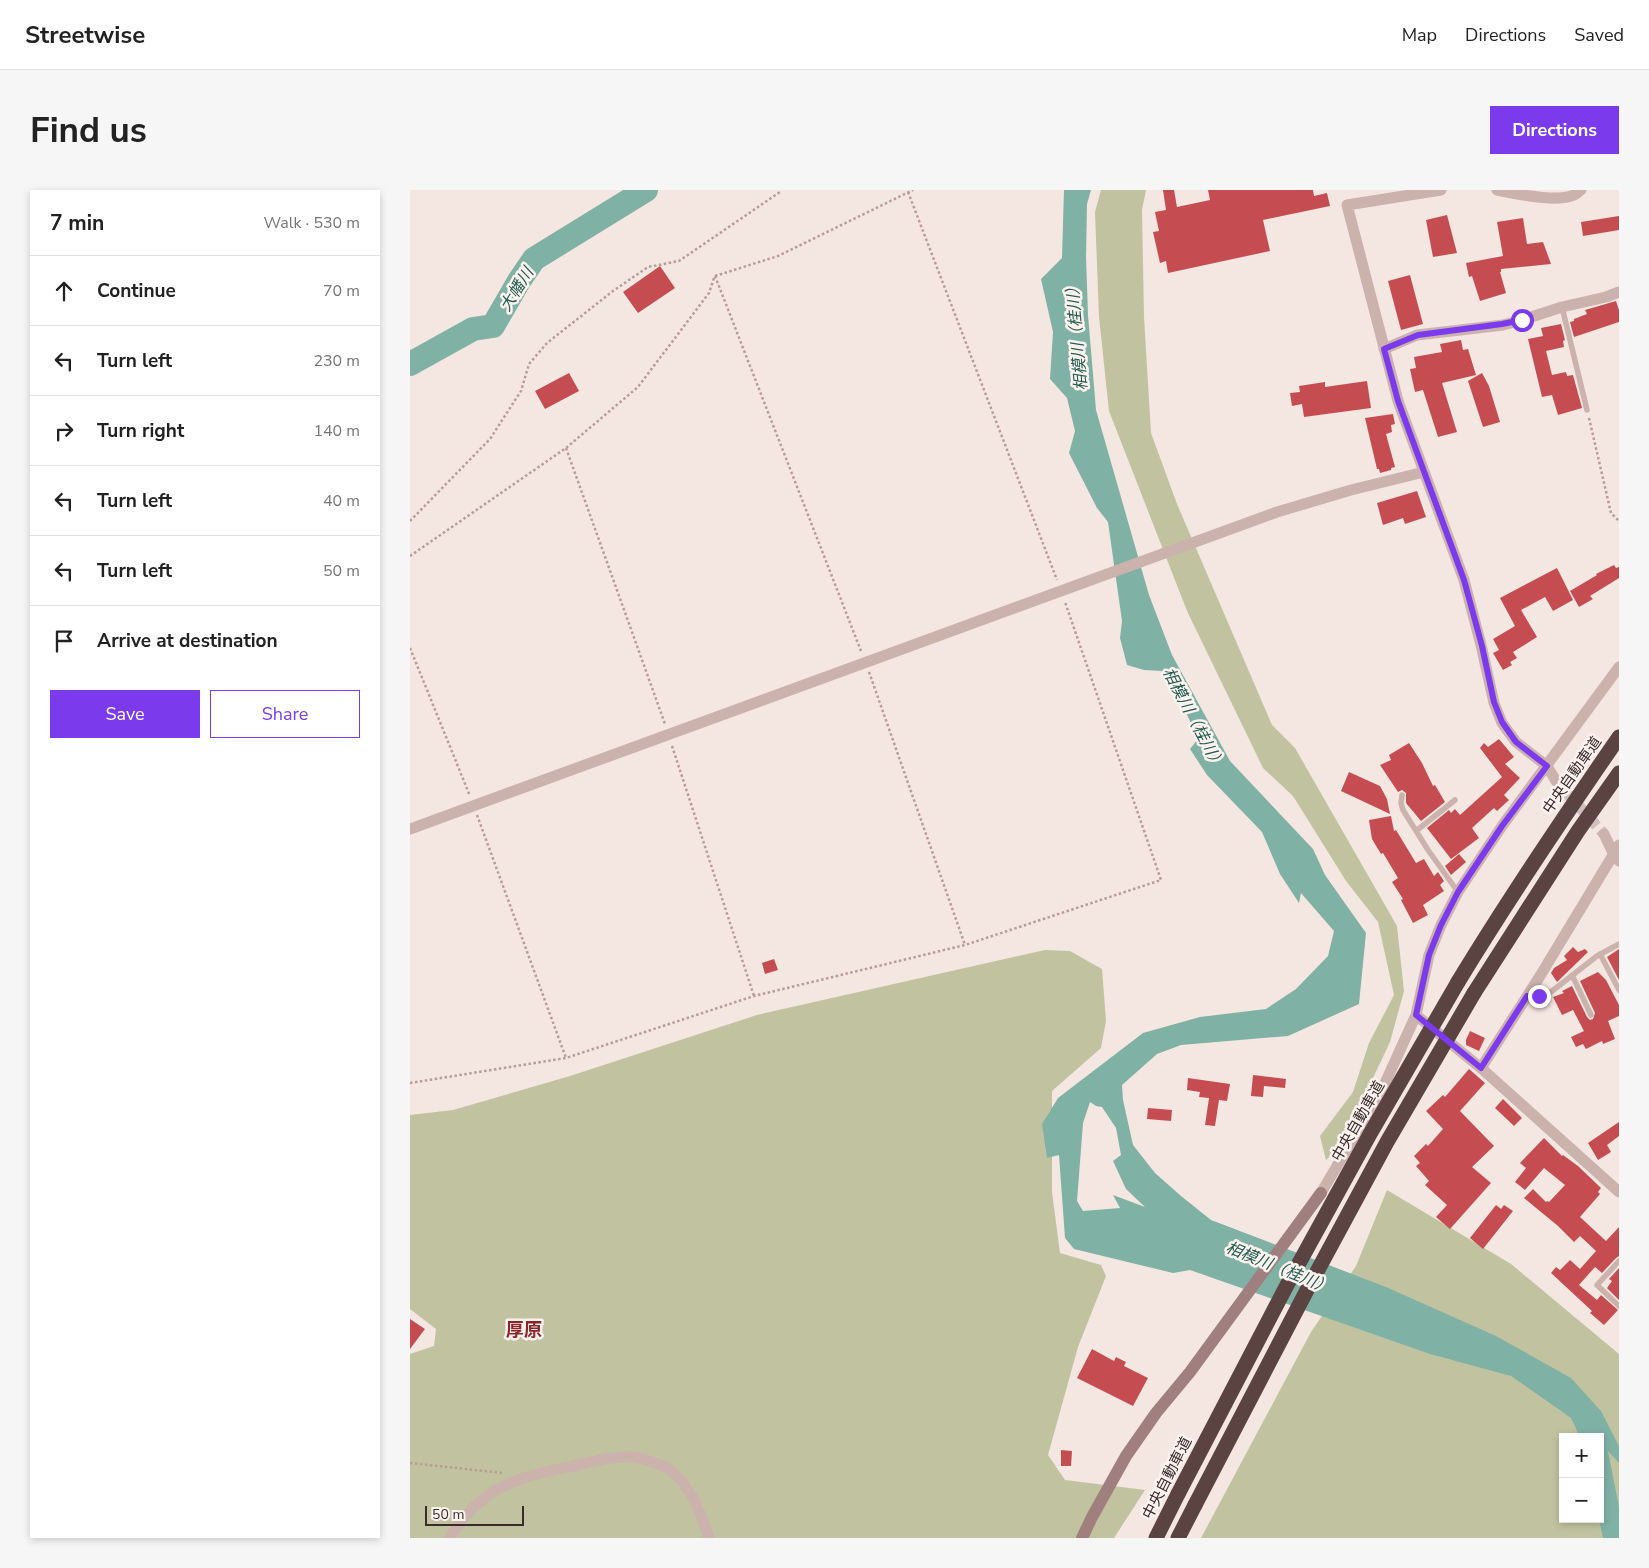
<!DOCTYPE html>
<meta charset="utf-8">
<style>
body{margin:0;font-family:"Nunito Sans","Noto Sans JP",sans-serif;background:#f6f6f6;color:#222}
.controls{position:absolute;right:15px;bottom:15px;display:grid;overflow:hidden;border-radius:0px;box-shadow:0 2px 8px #0003}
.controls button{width:45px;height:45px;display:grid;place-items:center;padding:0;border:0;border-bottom:1px solid #e0e0e0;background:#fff;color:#222;font:25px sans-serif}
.scale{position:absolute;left:15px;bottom:12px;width:99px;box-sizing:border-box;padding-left:5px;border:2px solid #3a2c2b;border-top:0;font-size:14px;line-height:18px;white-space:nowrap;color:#3a2c2b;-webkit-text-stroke:4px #fbf1ee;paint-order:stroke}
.stop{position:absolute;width:15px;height:15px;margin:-11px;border:4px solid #7c3aed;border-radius:50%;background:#fff}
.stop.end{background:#7c3aed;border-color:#fff;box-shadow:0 1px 5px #0008}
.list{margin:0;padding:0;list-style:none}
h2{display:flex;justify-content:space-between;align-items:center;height:65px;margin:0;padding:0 20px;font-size:21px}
h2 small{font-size:16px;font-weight:400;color:#767676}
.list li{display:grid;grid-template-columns:32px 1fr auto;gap:15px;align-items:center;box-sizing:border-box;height:70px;padding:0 20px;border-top:1px solid #e0e0e0}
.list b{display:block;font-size:19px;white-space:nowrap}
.list em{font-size:16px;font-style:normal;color:#767676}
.actions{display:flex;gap:10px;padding:15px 20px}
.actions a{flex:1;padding:11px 0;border:1px solid #7c3aed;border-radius:0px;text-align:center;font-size:18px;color:#7c3aed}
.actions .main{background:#7c3aed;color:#fff}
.icon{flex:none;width:28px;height:28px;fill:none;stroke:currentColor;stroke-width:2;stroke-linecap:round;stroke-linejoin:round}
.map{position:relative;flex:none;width:1209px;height:1348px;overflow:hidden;border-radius:0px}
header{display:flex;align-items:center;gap:30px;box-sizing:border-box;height:70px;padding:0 25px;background:#fff;border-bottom:1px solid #e0e0e0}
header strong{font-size:24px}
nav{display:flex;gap:28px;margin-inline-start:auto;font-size:18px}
.intro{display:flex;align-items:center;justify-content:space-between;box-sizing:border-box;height:120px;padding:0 30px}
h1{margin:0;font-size:35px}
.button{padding:12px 22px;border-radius:0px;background:#7c3aed;color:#fff;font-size:18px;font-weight:700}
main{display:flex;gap:30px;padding:0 30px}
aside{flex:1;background:#fff;border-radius:0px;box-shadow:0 2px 8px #0003}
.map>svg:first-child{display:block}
.green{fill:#c1c3a0;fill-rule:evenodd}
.water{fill:#80b1a5;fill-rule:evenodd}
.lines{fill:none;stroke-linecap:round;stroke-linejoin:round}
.river{stroke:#80b1a5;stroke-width:24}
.building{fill:#c54d51}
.street-tunnel{stroke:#cfc1bd;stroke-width:11;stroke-dasharray:11 5.5;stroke-linecap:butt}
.path{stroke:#b89c96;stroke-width:2.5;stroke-dasharray:2.5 2.5;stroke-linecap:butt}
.lane{stroke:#ccb2ac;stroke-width:5.5}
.street{stroke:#ccb2ac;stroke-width:11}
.secondary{stroke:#a0807e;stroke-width:12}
.highway{stroke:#5b4342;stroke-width:15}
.highway-bridge{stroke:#5b4342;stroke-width:15}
.route{stroke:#7c3aed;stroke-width:6}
.labels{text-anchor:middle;stroke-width:5;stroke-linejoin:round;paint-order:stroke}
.street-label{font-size:15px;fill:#3a2c2b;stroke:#fbf1ee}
.water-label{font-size:16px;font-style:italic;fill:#205d50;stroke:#fbf1ee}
.quarter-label{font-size:18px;font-weight:bold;fill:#8a2428;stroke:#fbf1ee}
</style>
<header>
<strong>Streetwise</strong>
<nav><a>Map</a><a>Directions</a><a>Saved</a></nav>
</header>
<div class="intro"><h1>Find us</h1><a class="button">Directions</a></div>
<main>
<aside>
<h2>7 min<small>Walk · 530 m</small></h2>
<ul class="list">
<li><svg class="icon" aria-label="ahead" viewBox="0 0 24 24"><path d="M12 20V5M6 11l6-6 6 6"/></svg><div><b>Continue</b></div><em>70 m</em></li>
<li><svg class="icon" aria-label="left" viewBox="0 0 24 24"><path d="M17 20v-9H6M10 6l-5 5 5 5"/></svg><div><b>Turn left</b></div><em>230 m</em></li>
<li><svg class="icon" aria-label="right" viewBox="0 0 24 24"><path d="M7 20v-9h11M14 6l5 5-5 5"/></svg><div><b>Turn right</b></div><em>140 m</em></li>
<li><svg class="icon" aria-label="left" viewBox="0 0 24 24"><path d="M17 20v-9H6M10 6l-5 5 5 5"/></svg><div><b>Turn left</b></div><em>40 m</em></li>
<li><svg class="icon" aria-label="left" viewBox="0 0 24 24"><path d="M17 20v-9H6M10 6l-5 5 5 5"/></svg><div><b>Turn left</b></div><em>50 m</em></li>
<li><svg class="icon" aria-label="arrive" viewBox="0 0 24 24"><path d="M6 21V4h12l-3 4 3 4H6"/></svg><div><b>Arrive at destination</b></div></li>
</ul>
<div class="actions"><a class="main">Save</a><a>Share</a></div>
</aside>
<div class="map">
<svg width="1209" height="1348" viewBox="0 0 1209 1348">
<rect width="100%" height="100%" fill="#f4e6e1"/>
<path class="green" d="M691,0H736L732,20L734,127L741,243L767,314L862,535L885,558L987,736L994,801L980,852L930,958L916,970L910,946L943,902L959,853L984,805L968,732L936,691L883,606L853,578L777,421L699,221L689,127L685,22Z
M635,760L660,761L692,779L696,831L691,858L642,901V1002L650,1063L691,1075L696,1086L668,1157L638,1265L655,1290L735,1300L704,1348H0V1164L24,1156L26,1139L0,1119V925L43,920L160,886L347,825Z
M977,1000L1101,1074L1209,1164V1348H791L901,1142L946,1076ZM1153,1247H1190V1329H1153Z"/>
<path class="water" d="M654,0H681L677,14L676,67L678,125L686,220L739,405L762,465L820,571L903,659L915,685L956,743L949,814L878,846L771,855L747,864L712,895L713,910L723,955L745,983L771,1006L801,1030L976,1097L1086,1146L1161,1188L1191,1221L1209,1256V1273L1198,1261L1209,1317V1348H1193L1189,1329H1190V1247H1170L1161,1228L1101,1186L1020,1164L780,1080L763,1083L664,1059L655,1048L649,965L637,968L632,934L648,908L733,843L790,827L856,819L886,799L918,766L924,741L891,703L889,713L870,684L852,642L797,585L780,559L788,549L775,520L752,481L734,480L717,475L710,448L712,431L698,332L687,318L659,263L665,241L657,208L640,189L643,142L631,89L652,68ZM680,912L686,916L692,917L706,938L711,965L703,971L716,999L735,1017L703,1005L710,1018L673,1021L667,1011L673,933Z"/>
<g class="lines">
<path class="river" d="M0,174L63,139L83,136L109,91L124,69L236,0"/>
</g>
<path class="building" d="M753,0H764L767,17L800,10L798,0H903L904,6L917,3L920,16L853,30L860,61L758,83L756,71L750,73L743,42L749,41L745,22L756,20Z
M1037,25L1047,63L1023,67L1016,30Z
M1209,26V40L1173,46L1171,32Z
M1113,28L1117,54L1133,52L1141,74L1091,79V82H1090L1096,103L1070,111L1062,86L1059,87L1056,73L1093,66L1087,32Z
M250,76L265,98L228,123L213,102Z
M1000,85L1013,134L991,140L978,91Z
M1206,111L1209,120V132L1164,147L1160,132L1164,131V129L1177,124L1175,120Z
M1151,134L1155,150L1153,151L1154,157L1136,161L1142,185L1156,182L1157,186L1163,185L1172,218L1148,225L1142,205L1132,207L1118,149L1133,146L1131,138Z
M1051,150L1053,160L1058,159L1066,185L1032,193L1047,242L1028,247L1013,200L1005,202L1000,179L1006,178L1004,167L1032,162L1030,154Z
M159,183L169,201L135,219L125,201Z
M1072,183L1079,196L1090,232L1073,237L1058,191Z
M957,191L961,218L894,227L892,214L882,216L880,203L890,202L889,196L915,192V197Z
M983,224L985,234L981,235L982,242L976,244L985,277L981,278V280L970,283L969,279H967L955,228Z
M1007,301L1016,327L995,334L993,328L973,335L967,313Z
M1204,375L1206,378L1209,377V388L1180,406L1183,409L1169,417L1160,401L1187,385L1186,384Z
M1147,378L1163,410L1143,421L1135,407L1111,420L1127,447L1103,462L1107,468L1100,472L1102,475L1093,480L1083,463L1089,460L1083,449L1105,436L1090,408Z
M1089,549L1104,567L1095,574L1110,588L1094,605L1099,610L1087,621L1084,618L1062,638L1069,648L1041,669L1017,638L1039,620L1041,623L1045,619L1050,625L1092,587L1070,558L1074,553L1078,557Z
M999,553L1012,573L1023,596L1025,595L1035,612L1011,631L996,613V603L992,600L988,602L970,575L981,570L979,565Z
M939,582L970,596L977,609L980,624L931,601Z
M981,626L984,641L986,640L1006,673L1014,669L1024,686L1028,682L1034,691L1030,695L1034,701L1013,715L1018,725L1003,733L991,710L993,709L982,692L988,688L973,663L971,664L962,649L959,630Z
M1049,664L1056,672L1041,685L1035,676Z
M1163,757L1168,762L1175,759L1178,762L1147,792L1141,783L1144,778L1157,770L1154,766Z
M1209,759V790L1197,767Z
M364,769L368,780L355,784L352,773Z
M1188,782L1196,790L1209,815V826L1198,831L1205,849L1193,854L1192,851L1176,859L1173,854L1166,857L1161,847L1174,841L1163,820L1152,825L1143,807L1154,803L1152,801L1162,796L1177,827L1180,830L1183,829L1185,823L1170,791Z
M1060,841L1075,848L1069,861L1056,855V850Z
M1059,879L1075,893L1050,921L1084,956L1062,977L1081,993L1040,1039L1026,1027L1037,1015L1015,995L1019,991L1006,976L1010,973L1004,966L1016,954L1018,956L1033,939L1016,921L1033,905L1035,907Z
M843,885L876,889L875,898L854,896L853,907L841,906Z
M778,888L820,894L817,911L809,910L805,936L795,935L799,908L789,907L790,902L777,900Z
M1093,909L1112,928L1104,936L1085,918Z
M738,918L762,920L761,931L737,929Z
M1209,932V946L1197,955L1201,962L1188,970L1178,953Z
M1134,948L1152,966L1153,965L1168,976L1191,998L1188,1002L1190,1004L1170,1027L1196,1051L1209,1037V1066L1206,1068L1192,1083L1185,1077L1169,1095L1187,1110L1191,1105L1208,1120L1194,1135L1180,1123L1182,1121L1141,1083L1146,1077L1150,1080L1160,1070L1170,1079L1186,1061L1170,1046L1164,1052L1148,1036L1114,1008L1123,999L1136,1012L1137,1011L1139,1012L1155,995L1134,978L1115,1000L1105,992L1116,978L1110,973Z
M1086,1015L1091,1019L1094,1015L1103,1021L1073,1059L1060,1048Z
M1209,1078V1110L1197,1098L1202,1091L1199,1089Z
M0,1129L15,1139L0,1159Z
M682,1159L704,1171L706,1167L716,1172L714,1176L738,1188L723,1216L667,1188Z
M651,1260L662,1261L661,1276H651Z"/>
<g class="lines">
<path class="street-tunnel" d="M1146,591L1194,644"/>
<path class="path" d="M498,2L647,390
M305,86L451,461
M305,86L368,66L503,0
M1179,228L1201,323L1209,331
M156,258L255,534
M0,331L80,249L111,201L119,174L137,153L203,101L238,77L269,71L370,2
M0,366L156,258L228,197L299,103L304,88
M0,458L60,606
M459,482L555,755
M262,556L344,806
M67,625L156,868
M0,893L156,868L344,806L555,755L751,690L655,412
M0,1273L93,1283"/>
<path class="lane" d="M1152,117L1177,220
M992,605L991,613L993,620L1018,660L1048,702
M1006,641L1045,610
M1190,764L1209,800
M1162,785L1181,825
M1117,806L1137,805L1187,766L1209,754
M1209,1071L1187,1095L1209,1116"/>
<path class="street" d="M1031,0L937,15L988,211L1054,390L1071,455L1084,513L1092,533L1106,552L1137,576L1146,591
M1087,0C1106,4 1144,12 1161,6C1165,5 1168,2 1171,0
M974,159L1007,145L1093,135L1112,130L1152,117L1196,107L1209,102
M0,639L867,322L941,300L1014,282
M1194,644L1203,663L1209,671
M1006,825L1071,878L1209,1002
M1071,878L1130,786L1209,655
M911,1003L971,902L1006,825L1019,765L1031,735L1048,702L1092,636L1209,477
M40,1348C48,1334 59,1320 72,1310C99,1288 134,1282 167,1275C183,1271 204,1266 220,1267C230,1267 243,1272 253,1276C278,1288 291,1323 299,1348"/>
<path class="secondary" d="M672,1348L682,1327L716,1266L746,1223L780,1182L911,1003"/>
<path class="highway" d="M1048,792C1099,708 1153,628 1209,547
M1064,803L1168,641L1209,583
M746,1348L768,1304
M768,1348L785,1315"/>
<path class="highway-bridge" d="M768,1304L877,1095L960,944L1048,792
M785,1315L896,1102L977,952L1064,803"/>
</g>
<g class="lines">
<path class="route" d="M1112,130L1092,134L1008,145L974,159L988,211L1054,390L1072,456L1084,512L1092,532L1106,552L1137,576L1092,636L1048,702L1031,735L1019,765L1006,825L1071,878L1117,806H1129"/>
</g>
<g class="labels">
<g class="street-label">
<text transform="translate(1162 585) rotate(-55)" y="5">中央自動車道</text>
<text transform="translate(948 931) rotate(-60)" y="5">中央自動車道</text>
<text transform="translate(757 1288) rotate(-63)" y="5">中央自動車道</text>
</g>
<g class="water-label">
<text transform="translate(106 99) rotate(-58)" y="6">大幡川</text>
<text transform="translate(666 145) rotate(-95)" y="6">相模川（桂川）</text>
<text transform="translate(784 528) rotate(62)" y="6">相模川（桂川）</text>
<text transform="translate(869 1077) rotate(22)" y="6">相模川（桂川）</text>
</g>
<g class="quarter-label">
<text x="114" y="1146">厚原</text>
</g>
</g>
</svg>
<div class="controls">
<button>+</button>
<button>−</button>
</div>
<div class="scale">50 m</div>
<div class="stop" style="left:1112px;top:130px"></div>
<div class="stop end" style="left:1129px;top:806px"></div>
</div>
</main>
